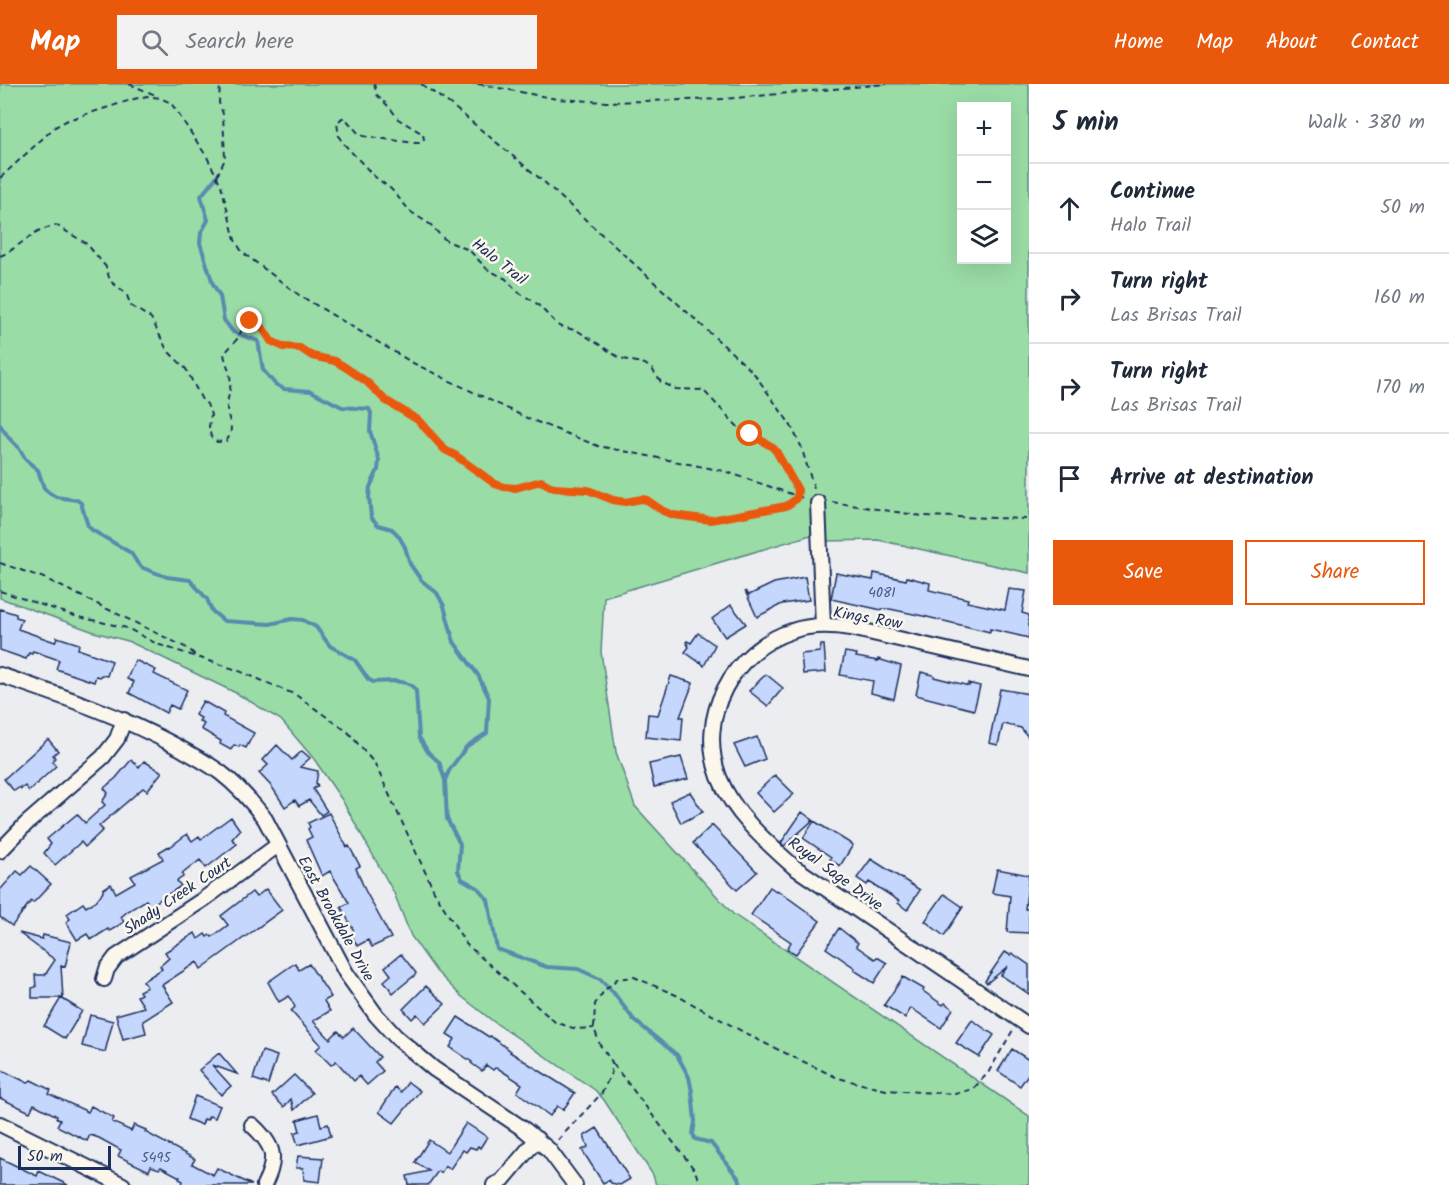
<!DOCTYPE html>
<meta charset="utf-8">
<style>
body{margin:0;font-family:Kalam,sans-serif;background:#f2f2f3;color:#1f2937}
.controls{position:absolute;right:18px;top:18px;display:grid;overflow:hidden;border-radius:0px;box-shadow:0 6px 24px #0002}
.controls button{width:54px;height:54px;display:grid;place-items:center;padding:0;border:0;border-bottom:2px solid #e0e1e3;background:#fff;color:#1f2937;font:30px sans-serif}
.scale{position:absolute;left:18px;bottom:15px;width:93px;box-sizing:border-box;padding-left:6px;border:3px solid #1b2f5e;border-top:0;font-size:16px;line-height:21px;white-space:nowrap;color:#1b2f5e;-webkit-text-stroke:4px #fbf7ec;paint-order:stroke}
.stop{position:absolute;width:18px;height:18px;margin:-14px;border:4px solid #ea580c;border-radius:50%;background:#fff}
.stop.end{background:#ea580c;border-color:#fff;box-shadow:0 2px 6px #0008}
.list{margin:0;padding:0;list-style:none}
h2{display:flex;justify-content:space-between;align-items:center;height:78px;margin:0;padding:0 24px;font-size:26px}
h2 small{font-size:20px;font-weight:400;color:#747a83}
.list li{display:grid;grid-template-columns:39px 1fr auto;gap:18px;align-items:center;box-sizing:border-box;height:90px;padding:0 24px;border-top:2px solid #e0e1e3}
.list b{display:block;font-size:22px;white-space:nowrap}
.list p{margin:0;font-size:20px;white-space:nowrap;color:#747a83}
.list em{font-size:20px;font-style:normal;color:#747a83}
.actions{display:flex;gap:12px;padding:18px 24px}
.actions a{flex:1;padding:14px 0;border:2px solid #ea580c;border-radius:0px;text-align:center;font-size:21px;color:#ea580c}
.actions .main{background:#ea580c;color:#fff}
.icon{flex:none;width:33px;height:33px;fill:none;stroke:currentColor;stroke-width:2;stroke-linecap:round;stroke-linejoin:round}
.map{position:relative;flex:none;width:1029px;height:1101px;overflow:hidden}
header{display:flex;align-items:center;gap:36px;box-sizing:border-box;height:84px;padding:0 30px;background:#ea580c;color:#fff}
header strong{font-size:28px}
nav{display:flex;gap:33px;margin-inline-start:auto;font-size:21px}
.search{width:420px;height:54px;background:#f2f2f3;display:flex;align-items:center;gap:15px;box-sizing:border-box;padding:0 21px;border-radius:0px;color:#747a83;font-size:22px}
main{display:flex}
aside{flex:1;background:#fff}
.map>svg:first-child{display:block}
.green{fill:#9adca6;stroke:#5a8682;stroke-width:1.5;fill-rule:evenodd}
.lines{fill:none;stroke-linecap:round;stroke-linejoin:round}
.stream{stroke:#5a8aaf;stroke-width:4}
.building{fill:#c6d7fd;stroke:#1b2f5e;stroke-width:1.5}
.minor-casing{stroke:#1b2f5e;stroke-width:18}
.path{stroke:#1b2f5e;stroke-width:2;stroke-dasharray:6 4.5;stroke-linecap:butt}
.minor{stroke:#fbf7ec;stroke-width:14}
.route{stroke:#ea580c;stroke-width:8}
.labels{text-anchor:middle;stroke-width:5;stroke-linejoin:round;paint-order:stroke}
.number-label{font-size:14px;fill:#465986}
.street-label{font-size:16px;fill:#1b2f5e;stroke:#fbf7ec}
</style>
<header>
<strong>Map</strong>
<div class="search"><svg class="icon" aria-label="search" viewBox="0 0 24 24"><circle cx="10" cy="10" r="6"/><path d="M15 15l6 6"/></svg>Search here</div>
<nav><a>Home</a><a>Map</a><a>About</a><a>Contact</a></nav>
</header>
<main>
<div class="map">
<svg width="1029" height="1101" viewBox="0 0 1029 1101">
<rect width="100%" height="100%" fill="#ebedf1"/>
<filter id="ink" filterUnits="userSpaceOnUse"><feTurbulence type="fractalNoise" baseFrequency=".0167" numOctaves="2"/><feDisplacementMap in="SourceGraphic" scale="12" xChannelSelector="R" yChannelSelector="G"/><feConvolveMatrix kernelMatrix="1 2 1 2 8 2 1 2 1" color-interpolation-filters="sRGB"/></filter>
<g filter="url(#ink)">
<path class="green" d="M0,0H1029V489L878,456L825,457L814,450L604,513L601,568L616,668L635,722L733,830L1029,1032V1101H656L653,1091L604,1016L595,1006L494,938L461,912L436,887L411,852L394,809L342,716L314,675L281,636L236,609L128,557L94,548L0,514ZM962,22H1006V176H962Z"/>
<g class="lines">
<path class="stream" d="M217,92L201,112L208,136L201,149L200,159L213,200L220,212L224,236L233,248L258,257L263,286L275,300L284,305L311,307L342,323L369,325L371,329L370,347L379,376L378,386L370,403L369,413L371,433L378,441L392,445L398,451L405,463L410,480L421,496L437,509L444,522L454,558L478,591L489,614L487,649L467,662L450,685L445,696
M0,341L9,354L19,364L26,376L38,386L44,404L48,408L56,413L77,416L81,419L88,442L92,446L131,469L138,480L143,484L167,493L190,496L207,515L212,527L224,537L270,540L292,535L303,536L316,543L330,562L355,576L368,595L373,598L396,597L406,599L412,602L416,607L419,653L428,668L439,678L445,696L447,735L460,760L458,787L462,795L478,804L488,816L497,865L547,883L578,885L600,895L613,908L634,936L677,971L689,993L692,1008L695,1037L693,1050L695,1055L711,1059L739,1095L741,1101"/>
</g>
<path class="building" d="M836,489L873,496L874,489L906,496L907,493L930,499L929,506L968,515L967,518L1005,526L1009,505L1026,507L1022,529L1029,531V554L990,545V548L923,532L890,525H882V526L831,515Z
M805,493L809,516L782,520L757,533L745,507L749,511L774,499Z
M731,521L746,540L725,553L712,535Z
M0,525L16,530V533L22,535L18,545L55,558L57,553L79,560L78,565L112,577L107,592L101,591L100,593L96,592L94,598L56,585L59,576L33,567L32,570L29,569L26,575L0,566Z
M698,549L715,561L704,582L700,577L699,578L685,568L689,563L686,558L687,557L691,559Z
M821,561H824L826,588L803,590L801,570L820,568Z
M845,568L857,570L856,573L878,577V575L901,582L894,615L871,609L873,597L840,591Z
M135,576L156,586L154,590L187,606L178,625L170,621L166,629L129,609L134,598L127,595Z
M921,588L933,591L934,593L969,602L968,599L980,602L974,626L916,611Z
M766,590L783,604L768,622L749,607Z
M671,592L693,599L680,633H683L681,657L646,653L648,630L658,631Z
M1000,605L1029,610V654L1021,644L1003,640L998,661L989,659Z
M203,617L224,629L223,632L254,649L246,664L240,661L239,663L234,661L231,666L220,660L221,657L201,645L204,640L199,637L201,634L195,631Z
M757,653L765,675L745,683L734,661Z
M48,655L58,667L53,671L55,674L52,677L56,682L29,707L25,702L21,705L20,703L14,707L4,695Z
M277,661L292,676L302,667L310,674L300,683L318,687L316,699L318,702L313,705L327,727L321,731L309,716L299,722L295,716L285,723L272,703L259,689L268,681L263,676Z
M681,673L688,695L654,703L649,680Z
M131,676L139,683L144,677L162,688L147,707L143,704L99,742L103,746L85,763L81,758L55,781L44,769L51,760L47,755L77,730L85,739L105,721L102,718L108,709L104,704L116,694Z
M775,691L794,710L774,728L756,709Z
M690,708L703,728L681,739L670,717Z
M802,728L813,736L784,762L781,759Z
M329,729L347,763L349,762L360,782L356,784L365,806L391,854L372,863L368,856L357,862L351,849L354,847L341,823L349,819L330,787L322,792L306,756L312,753L308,745L310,743L308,739Z
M231,733L240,746L232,755L237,760L206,784L200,776L182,790L183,793L177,797L181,802L150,822L146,816L128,827L121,833L124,838L110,847L108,845L91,856L87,850L77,856L66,838L70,835L67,830L83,819L86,823L96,817L103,808V805L111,800L116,809L135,798L131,792L163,775L159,768L169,762L170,763L187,750L192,757L199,752L201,755Z
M814,737L853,761L840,782L830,775L831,773L803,754Z
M712,741L757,788L737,806L693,759Z
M871,775L920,806L907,826L898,819L899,817L879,804L869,798L867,801L857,794Z
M31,782L51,800L33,819L31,817L12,842L0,833V806L17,787L22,791Z
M997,785L1029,791L1025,825H1029V849L1007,848L1010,812L992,809Z
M770,803L776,807L777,806L820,837L796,870L787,865L791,858L751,831Z
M266,805L282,826L201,885L197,878L162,901L173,918L143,937L146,949L123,955L116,931L144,923L137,912L141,910L139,907L147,903L143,897L162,885L160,882L169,874L165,868L195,849L198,855L205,850L207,853L210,851L212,853L228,841L221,832L252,808L256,813Z
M944,810L963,823L944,852L925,837Z
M839,844L858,859L856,862L875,875L877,873L887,879L874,899L854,886L855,884L826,864Z
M19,849L42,855L43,851L71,858L65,883L61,882L63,914H32V904L36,903L35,891H45L55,876Z
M1005,868L1010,871L1012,869L1029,881V910L1001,891L1008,882L987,899L985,897Z
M401,870L416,889L415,891L393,909L384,897L391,891L385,883Z
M295,879L299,886L309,880L331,913L324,917L330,927L313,937L330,955L338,947L344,953L353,944L380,973L375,978L383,987L367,1001L359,992L354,997L336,977L331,981L316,966L321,961L291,927L295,923L289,912L279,918L268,898Z
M903,893L924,905L923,907L943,921L945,919L953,925L941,944L911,924L905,934L884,921Z
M426,902L445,920L425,939L417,930L412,935L403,925Z
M61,914L82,927L65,955L44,942Z
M90,931L113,937L105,968L82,962Z
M458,933L489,953L490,952L511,967L510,968L575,1009L563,1026L557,1022L550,1032L517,1008L522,1000L499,985L495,984L493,986L486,981L482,987L471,979L472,978L450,963L455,955L447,950Z
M972,936L994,951L979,973L956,959Z
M1012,965L1029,976V989L1020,1002L998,987Z
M262,967L277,972L268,1000L253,995Z
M219,969L237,990L212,981L231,1002L221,1011L199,986Z
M0,985L28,999L31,996L51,1006L49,1010L88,1028L91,1022L114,1034L112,1038L131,1047L134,1041L146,1046L145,1048L195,1075L192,1080L213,1091L217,1084L252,1101H182L183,1097L179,1095L180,1093L161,1083L159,1085L151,1082L149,1087L118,1072L121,1066L99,1054L90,1051L87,1057L57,1042L60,1036L56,1034L57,1032L34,1020L30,1028L0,1014Z
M294,991L312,1009L294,1026L291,1015L284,1023L272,1011Z
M408,998L420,1007L394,1039L379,1028L395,1003L401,1008Z
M195,1012L220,1022L215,1034L209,1032L207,1036L204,1035L202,1041L187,1035Z
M318,1030L321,1042L328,1040L331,1052L298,1061L294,1049L300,1047L297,1036Z
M466,1039L487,1053L480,1064L478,1062L476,1065L470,1063L466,1068L463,1066L450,1085L445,1082L441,1089L438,1087L428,1101H409L407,1092L429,1087L415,1078L429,1056L447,1068Z
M597,1044L630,1095L620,1101L611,1099L609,1096L603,1099L582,1066L588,1063L584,1052Z
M298,1072L323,1074L320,1098L304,1096L303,1084H296Z
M0,1074L37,1092L39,1087L68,1101H0Z"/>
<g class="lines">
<g class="minor-casing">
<path id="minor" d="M818,419L823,542
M1029,585L851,544C831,541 811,540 792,547C733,566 696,633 719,693C733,729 766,758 794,783L1029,942
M0,591C62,612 119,631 178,663C192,671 208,679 221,689C238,702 252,718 265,735L346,889L376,931L396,953L434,985L525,1046L549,1066L575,1101
M0,767L26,740L103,673L117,655L124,636
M104,895L107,885L116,873L204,815L278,761
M0,1040L123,1101
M252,1041C274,1061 278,1074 264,1101
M494,1101L501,1098L537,1055"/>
</g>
<path class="path" d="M129,0L158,12
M374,0L377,11L391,25L398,35L423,50L424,56L420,59H414L363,52L358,49L345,34H342L337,39L339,53L343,59L374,92L391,105L411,128L431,141L440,151L447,157L469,166L487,185L506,195L518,208L536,219L559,242L578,247L620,274L645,280L652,285L661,298L676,305L703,306L739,344L771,362L776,367L795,399L798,406V412
M421,0L450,20L543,97L753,288L790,340L801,362L815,408
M478,0L557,15L606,18L724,15L887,0
M217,92L225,75L223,30L219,19L220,0
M0,94L55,43L68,36L134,15L147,12L160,14L171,19L207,73L221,101L235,156L242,168L299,211L413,279L527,334L598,362L724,387L806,415
M0,172L7,169L38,147L56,141L87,160L106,183L110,197L126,209L131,222L151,234L167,266L186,285L202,316L207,320L211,331L209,343L211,353L217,358L226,357C237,345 226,334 227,321C228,311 232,303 230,292C229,285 225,277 224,270L238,254L244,241L250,237L262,243L271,257L284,263L300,264L312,272L335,277L345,283L367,298L385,316L418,336L445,366L455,371L495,400L505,403L516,404L541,397L554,404L588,407L613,416L625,418L642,415L647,416L662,427L673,431L711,436L786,421L794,417L798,412
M832,418L922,432L1029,435
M0,479L44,494L189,565L195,571
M0,507L75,532L127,544L157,560L237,586L296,611L348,648L375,680L434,807L466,860L555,938L576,945L594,944
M613,980L694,1085L701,1101
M558,1056L602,1009L611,989L612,978L600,961L594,944L595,920L604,907L617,895L634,893L676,911L758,956L838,994L886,1006L955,1010L973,1005L988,989L1013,946"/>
<use href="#minor" class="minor"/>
</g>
</g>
<g class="lines" filter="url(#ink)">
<path class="route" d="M250,237L262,243L271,257L284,263L300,264L312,272L335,277L345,283L367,298L385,316L418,336L445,366L455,371L495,400L504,403L516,404L541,397L554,404L588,406L613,416L625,418L642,415L647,416L663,427L673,431L711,436L786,422C794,417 798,415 798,406L776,367L771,362L750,350"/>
</g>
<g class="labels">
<g class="number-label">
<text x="882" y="513">4081</text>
<text x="156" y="1078">5495</text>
</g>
<g class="street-label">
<text transform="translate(500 177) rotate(38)" y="6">Halo Trail</text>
<text transform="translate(868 533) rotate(10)" y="6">Kings Row</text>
<text transform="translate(836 789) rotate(36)" y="6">Royal Sage Drive</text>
<text transform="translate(177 811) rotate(-34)" y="6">Shady Creek Court</text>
<text transform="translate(337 834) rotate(61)" y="6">East Brookdale Drive</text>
</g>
</g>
</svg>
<div class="controls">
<button>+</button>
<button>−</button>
<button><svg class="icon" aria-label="layers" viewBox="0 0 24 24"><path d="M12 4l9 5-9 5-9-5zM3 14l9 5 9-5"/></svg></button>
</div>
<div class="scale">50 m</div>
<div class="stop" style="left:750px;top:350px"></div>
<div class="stop end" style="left:250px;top:237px"></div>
</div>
<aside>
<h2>5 min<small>Walk · 380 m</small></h2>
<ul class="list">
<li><svg class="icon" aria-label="ahead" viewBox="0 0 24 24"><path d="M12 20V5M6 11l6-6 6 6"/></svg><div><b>Continue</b><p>Halo Trail</p></div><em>50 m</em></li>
<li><svg class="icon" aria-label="right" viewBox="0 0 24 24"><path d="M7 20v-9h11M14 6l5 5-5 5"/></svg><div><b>Turn right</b><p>Las Brisas Trail</p></div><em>160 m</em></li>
<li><svg class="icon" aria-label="right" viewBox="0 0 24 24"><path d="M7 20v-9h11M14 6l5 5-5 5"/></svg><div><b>Turn right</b><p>Las Brisas Trail</p></div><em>170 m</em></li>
<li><svg class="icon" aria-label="arrive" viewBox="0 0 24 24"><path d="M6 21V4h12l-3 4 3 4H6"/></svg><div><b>Arrive at destination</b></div></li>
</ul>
<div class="actions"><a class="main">Save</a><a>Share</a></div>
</aside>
</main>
